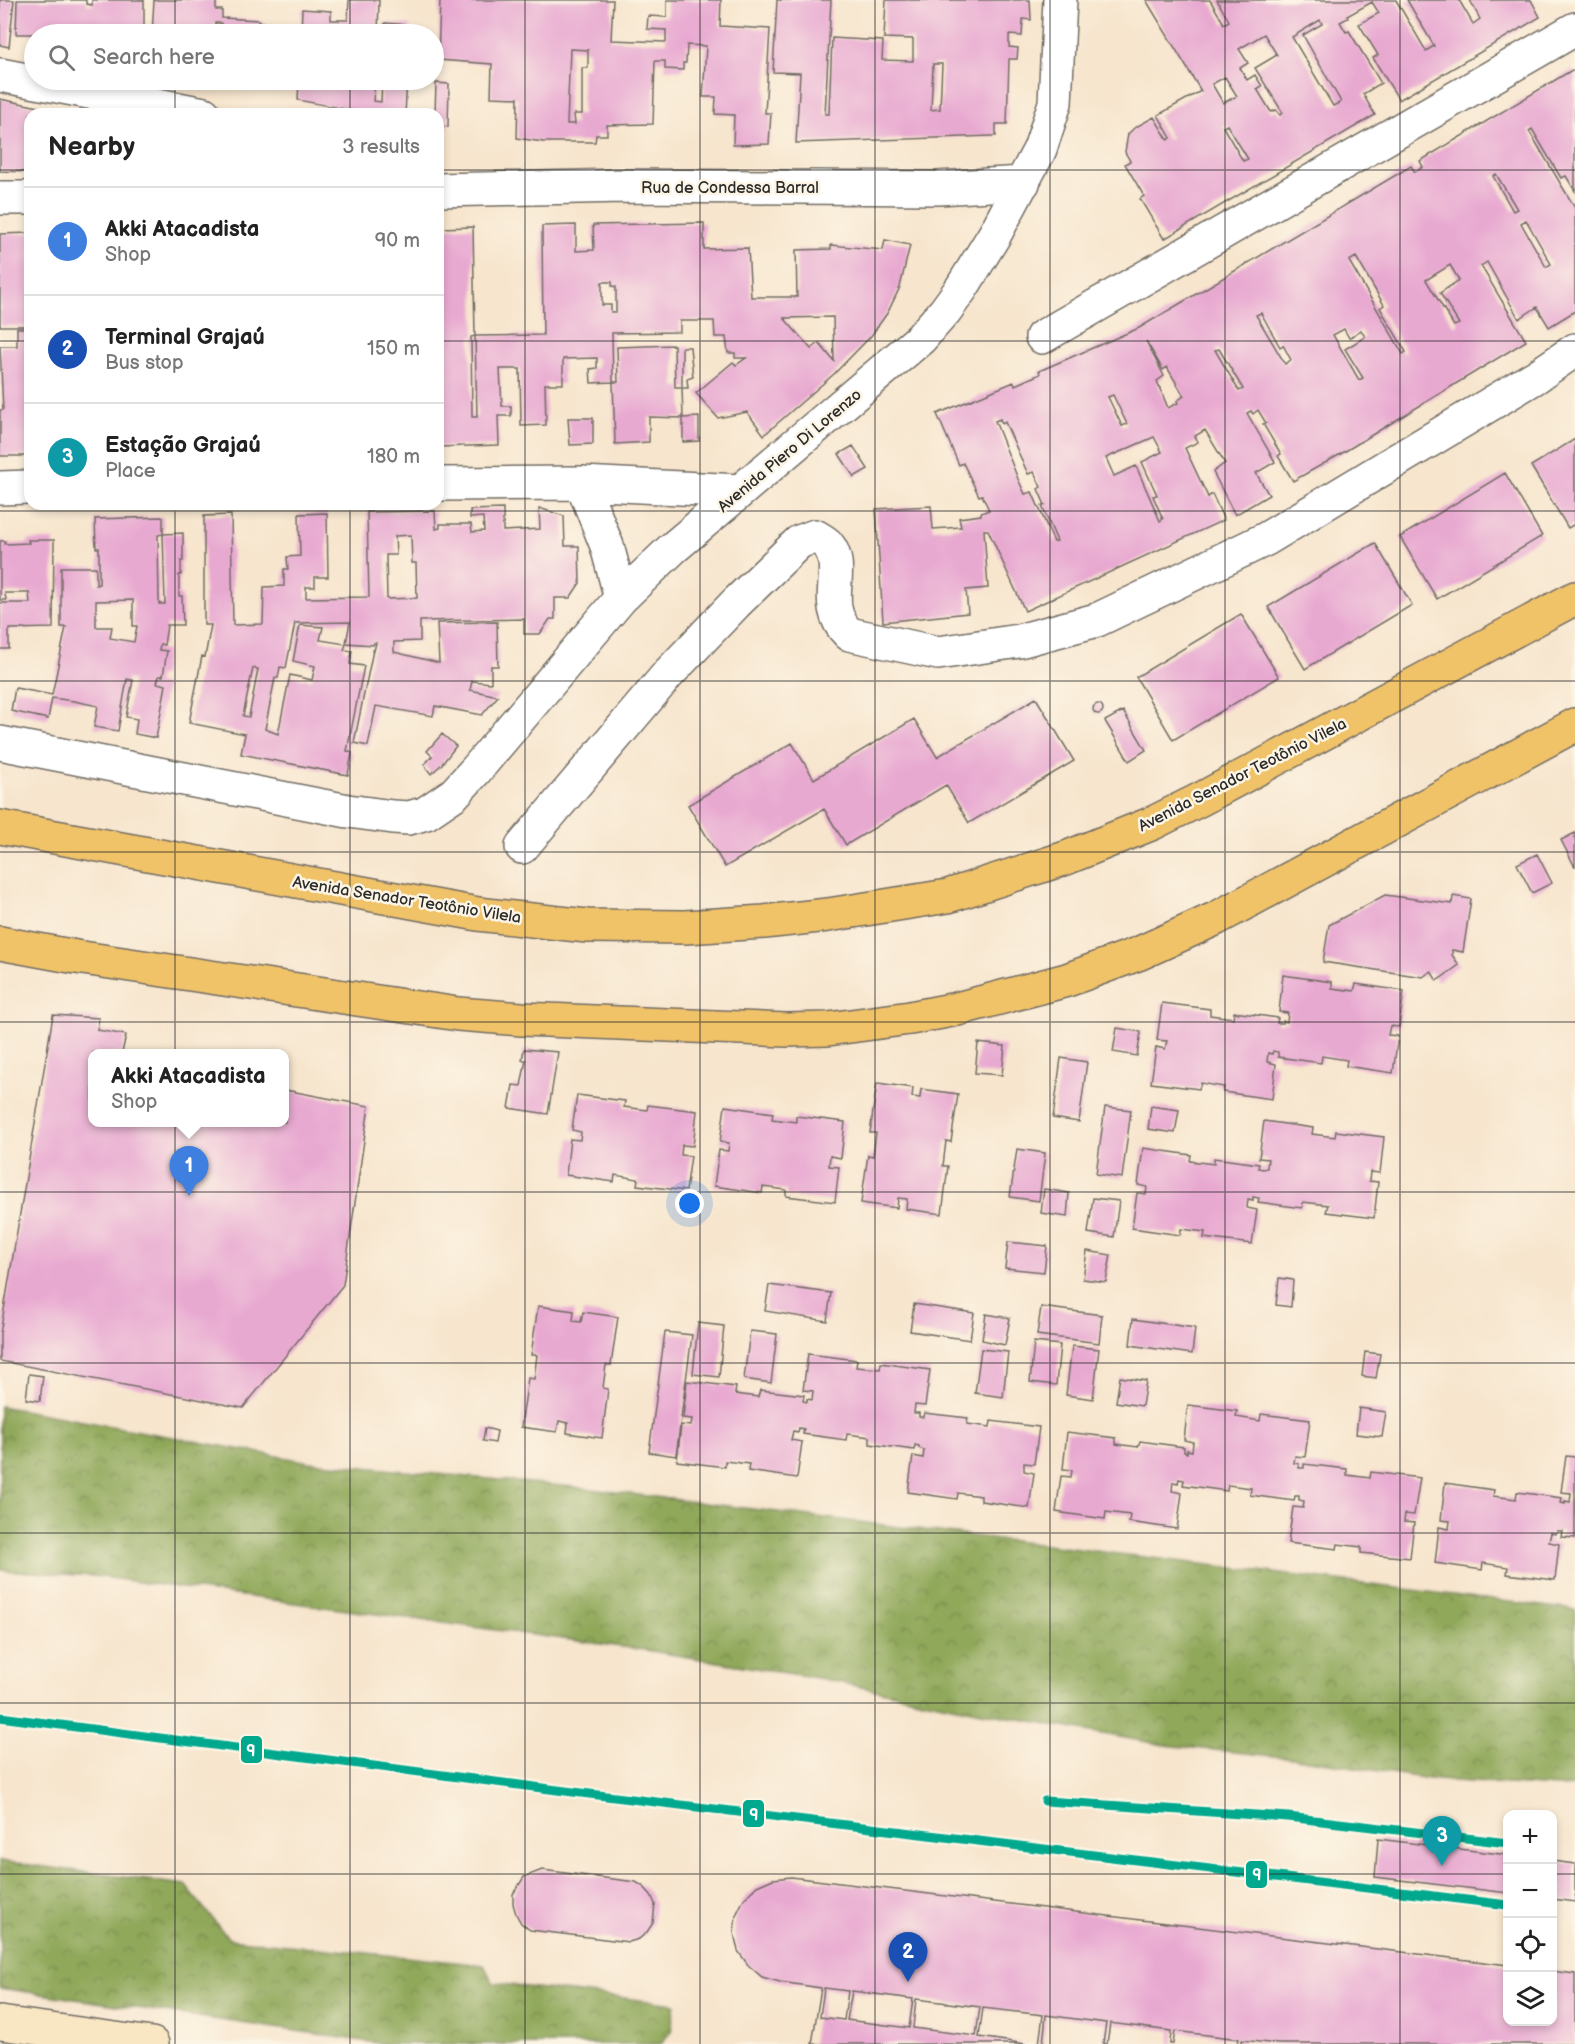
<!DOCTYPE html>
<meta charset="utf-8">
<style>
body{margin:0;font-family:"Balsamiq Sans",sans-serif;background:#f2f2f2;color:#222}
.controls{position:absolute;right:18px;bottom:18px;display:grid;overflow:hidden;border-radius:12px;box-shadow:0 3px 9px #0003}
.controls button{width:54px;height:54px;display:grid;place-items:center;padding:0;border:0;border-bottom:2px solid #e0e0e0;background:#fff;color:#222;font:30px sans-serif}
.you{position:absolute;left:690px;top:1204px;width:21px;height:21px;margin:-15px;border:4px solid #fff;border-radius:50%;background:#1a73e8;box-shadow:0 0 0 9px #1a73e833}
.badge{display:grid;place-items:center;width:39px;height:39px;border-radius:50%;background:#2563eb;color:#fff;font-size:20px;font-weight:700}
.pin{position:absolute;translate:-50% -50px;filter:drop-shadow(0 2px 3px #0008)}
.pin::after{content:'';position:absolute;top:32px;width:21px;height:18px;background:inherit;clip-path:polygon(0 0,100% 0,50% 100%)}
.popup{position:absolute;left:88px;top:1049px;width:201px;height:78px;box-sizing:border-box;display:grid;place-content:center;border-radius:12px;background:#fff;filter:drop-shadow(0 2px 4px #0005);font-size:20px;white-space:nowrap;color:#767676}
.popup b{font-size:22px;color:#222}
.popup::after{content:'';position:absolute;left:50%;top:100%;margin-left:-12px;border:12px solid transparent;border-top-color:#fff}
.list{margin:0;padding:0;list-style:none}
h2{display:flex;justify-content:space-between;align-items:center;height:78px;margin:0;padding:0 24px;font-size:26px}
h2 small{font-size:20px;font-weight:400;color:#767676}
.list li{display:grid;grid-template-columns:39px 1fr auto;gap:18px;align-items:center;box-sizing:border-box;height:108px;padding:0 24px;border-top:2px solid #e0e0e0}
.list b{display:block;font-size:22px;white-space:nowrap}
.list p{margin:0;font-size:20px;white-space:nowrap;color:#767676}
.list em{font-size:20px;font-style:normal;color:#767676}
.icon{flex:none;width:33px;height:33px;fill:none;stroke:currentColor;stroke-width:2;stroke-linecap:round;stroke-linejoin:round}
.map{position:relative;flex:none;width:1575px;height:2044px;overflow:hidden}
.search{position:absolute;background:#fff;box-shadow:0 3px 9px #0003;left:24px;top:24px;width:420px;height:66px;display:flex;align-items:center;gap:15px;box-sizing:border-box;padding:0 21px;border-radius:33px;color:#767676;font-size:22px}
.panel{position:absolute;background:#fff;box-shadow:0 3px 9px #0003;left:24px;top:108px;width:420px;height:402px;border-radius:18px}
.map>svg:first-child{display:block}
.forest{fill:url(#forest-crowns);stroke:#5e6a42;stroke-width:1.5}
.building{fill:#e8a9d1;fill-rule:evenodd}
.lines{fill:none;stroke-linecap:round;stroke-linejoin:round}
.street-casing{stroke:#726c64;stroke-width:36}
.secondary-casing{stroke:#726c64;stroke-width:36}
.primary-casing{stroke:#726c64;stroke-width:36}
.street{stroke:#fff;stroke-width:33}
.secondary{stroke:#f9e7c3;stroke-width:33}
.primary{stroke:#f1c369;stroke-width:33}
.rail-1-casing{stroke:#fcf5e5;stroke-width:14}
.rail-1{stroke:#00a88e;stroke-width:9}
.grid{fill:none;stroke:#2b2b2b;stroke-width:1.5;stroke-opacity:0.55}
.labels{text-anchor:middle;stroke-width:5;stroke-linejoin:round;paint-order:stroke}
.street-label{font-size:16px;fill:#2b2b2b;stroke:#fcf5e5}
.line-badge{stroke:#fcf5e5;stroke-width:2}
.badge-label{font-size:16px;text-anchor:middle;font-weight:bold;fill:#fff}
</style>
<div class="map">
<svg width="1575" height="2044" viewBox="0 0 1575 2044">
<defs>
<pattern id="forest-crowns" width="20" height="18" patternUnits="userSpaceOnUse" patternTransform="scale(1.5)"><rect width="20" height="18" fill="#90a85a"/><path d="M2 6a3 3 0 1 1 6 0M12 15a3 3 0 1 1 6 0" fill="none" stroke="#76894b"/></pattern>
</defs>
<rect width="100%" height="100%" fill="#fcf5e5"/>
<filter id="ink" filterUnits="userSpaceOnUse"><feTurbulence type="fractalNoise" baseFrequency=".0167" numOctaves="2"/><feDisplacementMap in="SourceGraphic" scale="12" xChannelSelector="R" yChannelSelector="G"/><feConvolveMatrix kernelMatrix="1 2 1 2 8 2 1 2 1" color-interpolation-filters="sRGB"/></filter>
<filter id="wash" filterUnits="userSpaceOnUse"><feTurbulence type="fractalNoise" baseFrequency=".008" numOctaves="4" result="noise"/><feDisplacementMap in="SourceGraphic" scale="24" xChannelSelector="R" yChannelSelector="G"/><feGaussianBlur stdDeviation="1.35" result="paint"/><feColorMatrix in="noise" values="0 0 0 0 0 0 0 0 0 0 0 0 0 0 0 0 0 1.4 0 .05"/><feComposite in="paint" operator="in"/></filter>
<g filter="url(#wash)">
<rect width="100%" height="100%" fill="#f7e5cd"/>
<path class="forest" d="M0,1406L310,1462L574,1487L1575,1610V1786L1559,1787L1436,1780L1303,1759L1164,1745L976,1711L823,1679L645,1650L94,1576L0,1570Z
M0,1861L185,1885L229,1939L484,1965L493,1983L675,2004L671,2032L660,2044H385L0,1988Z"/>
<g id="blocks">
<path class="building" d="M0,0H14L9,47L0,45Z
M17,0H86V4L92,5V0H144V34H16Z
M154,0H216V10H222V18L259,20L258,22H263V26H275V34H221V23H215L214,34H152Z
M349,0H379L378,34H301L302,9L331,11V20H348Z
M440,0H613L611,40L666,42V30L647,29L648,16L667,17V0H721L720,26L770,29L765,113H771L769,144L733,145L734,115L715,114L716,97H703L706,46L687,45L686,63H683V70L665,69V61H655L653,124L607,125V135H596L595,142H543L517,138L518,98L491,97L492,64L438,60ZM570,49L588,50V68H582V114H574L575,124H567Z
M777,0H831L825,114H829L832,38L883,41L882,60L913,61V39L884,38L886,0H1030L1031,20L1023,19L1022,36L1009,35V47L1018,48L1017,59H1009L1007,124H996V136H991L796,143L800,73L773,72ZM933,64H942L940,109L931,110Z
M1146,0H1210L1224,24L1229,21L1217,0H1396L1426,51L1434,46L1407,0H1459L1473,24L1480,19L1470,0H1531L1540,17L1399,100L1373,58L1378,55L1359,24L1379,13L1372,2L1347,16L1348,18L1340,22L1346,32L1349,31L1381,83L1363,94L1375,115L1164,239L1140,199L1144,196L1125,164L1130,161L1125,152L1128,134L1134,128L1154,117L1168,140L1171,138L1158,115L1201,91ZM1320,20L1322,24L1303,35L1341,102L1333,106L1292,37ZM1264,34L1277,55L1255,68L1283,113L1280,115L1276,110L1271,112L1257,89L1262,86L1255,75L1247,80L1240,68L1248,63L1239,49ZM1225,77L1237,96L1223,103L1212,84ZM1227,125L1248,159L1243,161L1223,127Z
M385,23L410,25L409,34H384Z
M1572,70L1575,73V191L1566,176L1561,178L1532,129L1529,131L1575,208V311L1549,327L1537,307L1519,319L1487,262L1481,266L1526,341L1339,455L1293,481L1278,456L1281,454L1263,424L1266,423L1258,410L1253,414L1251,411L1247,413L1275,462L1256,473L1269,495L1235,515L1213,472L1225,463L1205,430L1195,436L1198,442L1185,448L1208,497L1212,494L1224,520L1025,611L988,530H984L988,588L966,590L968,613L883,622L876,509L931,506L933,529L961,527L959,518L981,515V513L989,510L982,495L979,496L963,463L959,465L937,414L1014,382L1015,385L1040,374L1039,371L1139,328L1411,166L1415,172L1423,167L1420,161ZM1496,174L1517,209L1513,211L1493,176ZM1526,220L1551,264L1546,267L1521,223ZM1356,257L1384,305L1380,308L1406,352L1403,354L1349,261ZM1450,265L1459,280L1440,293L1459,324L1454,326L1426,280ZM1261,313L1280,347L1283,345L1291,360L1285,364L1256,315ZM1344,329L1349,338L1361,330L1365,337L1345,349L1363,378L1359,380L1333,335ZM1146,341L1163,370L1167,367L1184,396L1177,401L1178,403L1168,408L1157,381L1164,376ZM1219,349L1243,389L1239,391L1215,350ZM1113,395L1127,424L1122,426L1108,397ZM1000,419L1002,424L1005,422L1028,474L1034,472L1041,487L1038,489L1045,505L1042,506L1057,541L1054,542L1032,492L1025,494L1018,479L995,421ZM1154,437L1162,452L1142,462L1157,495L1153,496L1163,519L1160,521L1136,466L1114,476L1106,458Z
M299,80H375L373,101L381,102L382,80H407L405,114H370L298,100Z
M436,83L449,84L448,127L438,125V114H435Z
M0,99L68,113L30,114V172L0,171Z
M704,223V249L748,248L751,297H797L796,250L831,249V245L883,250L885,240L910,245L900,287L888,312L871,336L834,374L764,435L747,412L718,418L696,393L733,362L736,365L746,358H735V353H728L726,337H715L714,321H680V332L612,333L613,382L591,383L590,369L597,368V358L563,359V384H545L546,425L521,426L520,369H500L502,406H511V416H498L499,445L438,447V228L473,227L475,336L471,337L472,417H477L475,336L543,335L542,226L576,225V251L594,250L593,225ZM602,282H612V286L616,287V312H611V305H602ZM833,317L834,361L819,343L811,349L784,318Z
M30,233V326H0V234Z
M17,328H30V456H0V410H3L0,346H17Z
M674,345L675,387H682L683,418L649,417V442L615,444L613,382H618L617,347Z
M682,347H690L693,377L687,379L688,388H682Z
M699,417V441L683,442V418Z
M568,418H593V444L570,445Z
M1575,439V524L1568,528L1531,466Z
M853,446L868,469L854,477L839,454Z
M1505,473L1542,536L1437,599L1400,537Z
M539,508L564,516L565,546H579L580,583L570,598H555V619H550L540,634H524V619L420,621V641L394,642V652L439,663L437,623L497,622L498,666H491V683L472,681L470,690L498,696L482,715L435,706L433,716L376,706L368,746L354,743L373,650L374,651L376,643H374L373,645L346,643L350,622L295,623L286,668L280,667L278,678H275L265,729L278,734L290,675L312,680L315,666L293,661L300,625L323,627L320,640L346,644L344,650L352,651L350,664L364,666L347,751L352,753L348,775L241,754L245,734L189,723L202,656L205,657L211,625H204V516L231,515L233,625L263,624L264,587L284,586V569H288L287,557L300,556L299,514L327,513L328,577H315V587H306V598L369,597L367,512L435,511L436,529L440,528V524H471L472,532L484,531L483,517L470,518V510L503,509V531L540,529ZM411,535L412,563H416L417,598L387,599L386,555H396L395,536ZM253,668L258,669L249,717L243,716Z
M163,517V534L183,533V561H181V575H179V596H182L183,625H167L164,645L160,644L159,650L167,651L163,676H159L157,683L166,685L156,738L135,734L137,719L126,717L133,680L127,679L118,731L94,727L98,706L74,701L52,698L48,719L11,711L15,688L52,695L66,627H61V567H96V585L99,584V548H96L95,519ZM163,534L165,604H159L158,535ZM133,600V626H137L134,642L110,638L112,627H96V601Z
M28,540H54L53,628L9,629V649H0V603H30L29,593H5L6,600H0V541H5V544L29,543Z
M1375,543L1412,605L1305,669L1268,607Z
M1241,614L1279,677L1173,740L1136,677Z
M1036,698L1074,761L969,823L946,785L846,845L824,809L725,867L688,805L792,743L814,779L914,719L937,757Z
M1093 709a5 5 0 1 1 10 0a5 5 0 1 1-10 0Z
M1123,711L1146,750L1129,761L1105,721Z
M442,734L456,746L442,764L431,774L424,765L432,756L427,751Z
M1575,833V867L1561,840Z
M1537,854L1552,883L1532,893L1517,864Z
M1385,895L1452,904L1453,896L1471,899L1463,952L1452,950V955L1459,965L1437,981L1431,971L1423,977L1323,962L1329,925Z
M1283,975L1332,982V988L1354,991L1356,984L1404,991L1399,1027L1390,1026L1388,1035L1398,1036L1393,1073L1346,1066L1347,1060L1322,1056L1321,1063L1278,1057V1052L1273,1051L1272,1054L1268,1053L1267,1062L1276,1064L1272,1099L1223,1092L1224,1087L1201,1083L1199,1089L1151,1083L1156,1047L1165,1049L1167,1041L1157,1040L1162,1003L1210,1009V1015L1233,1018L1234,1012L1278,1018L1277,1023H1283V1021L1287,1022L1288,1013L1279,1012Z
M53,1015L99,1018L97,1030L126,1035L122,1053H93V1122H285V1090L369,1106L343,1285L243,1408L0,1361V1334Z
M1117,1028L1141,1032L1137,1056L1113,1052Z
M978,1043L1005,1046L1002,1075L975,1073Z
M524,1049L558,1052L548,1114L509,1108L513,1085L521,1086L526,1060H522Z
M1061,1058L1087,1062L1079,1122L1053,1118Z
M877,1083L913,1088L912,1097L920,1098L921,1089L958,1094L951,1142L946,1141L943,1166H948L942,1214L906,1209L907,1199L898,1198L897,1208L861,1203L868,1155L873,1156L876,1133H870Z
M577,1095L625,1101L624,1107L647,1110L648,1105L697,1111L693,1146L682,1145L681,1155L691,1156L686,1191L637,1185L638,1179L615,1175L614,1182L566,1175L570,1139L580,1140L581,1132L572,1130Z
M725,1106L773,1113L772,1119L796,1122V1116L845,1122L841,1158L830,1156L829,1166L839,1167L835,1202L786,1196V1190L763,1187L762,1193L714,1186L719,1150L728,1151L729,1143L720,1142Z
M1151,1106L1179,1110L1175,1133L1148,1129Z
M1105,1107L1131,1110L1122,1178L1096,1174Z
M1264,1121L1313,1128L1312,1134L1335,1137L1336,1131L1384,1137L1380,1173L1370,1172L1369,1181L1378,1182L1374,1218L1326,1212L1328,1205L1303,1202L1302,1208L1258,1202L1259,1198L1253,1197V1200L1248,1199L1247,1208L1257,1210L1252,1244L1204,1238L1205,1232L1181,1229L1180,1235L1132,1228L1137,1193L1146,1194L1147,1187L1138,1185L1143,1148L1191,1155L1190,1161L1214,1164V1158L1259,1164L1258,1168L1263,1169L1267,1168L1268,1159L1259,1158Z
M1017,1149L1045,1153L1039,1201L1010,1197Z
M1044,1189L1069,1193L1067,1217L1041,1213Z
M1093,1198L1119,1201L1114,1237L1088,1233Z
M1008,1242L1047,1246L1044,1272L1005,1268Z
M1087,1251L1111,1255L1106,1282L1083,1279Z
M1279,1278L1293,1280L1291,1307L1276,1305Z
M769,1285L831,1293L827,1321L765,1311Z
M914,1304L974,1313L970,1340L910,1331Z
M538,1306L574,1311L573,1321L581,1322L583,1312L618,1317L611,1365H606L603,1388L608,1389L602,1438L567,1433L568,1423L559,1421L557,1432L521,1427L528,1378L534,1379L537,1355H531Z
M1041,1307L1102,1315L1099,1343L1037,1335Z
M986,1314L1010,1318L1005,1345L982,1340Z
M1133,1319L1195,1328L1192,1354L1130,1345Z
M698,1323L724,1326L719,1377L693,1374Z
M750,1331L777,1334L771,1383L744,1379Z
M665,1332L692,1335L676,1456L649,1452Z
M1034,1342L1060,1345L1056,1385L1030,1382Z
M1072,1346L1099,1349L1093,1399L1066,1395Z
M981,1349L1008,1352L1003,1397L975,1393Z
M1365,1352L1380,1354L1376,1378L1362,1376Z
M808,1354L857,1360L856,1367L880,1369L881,1363L930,1370L925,1406L915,1405L914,1413H919V1417H923L924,1413L968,1418L967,1424L990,1427L991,1421L1039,1427L1034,1464L1024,1463V1471L1034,1473L1029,1508L981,1501V1496L958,1493L957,1499L908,1492L913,1456L923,1458L924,1450L919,1448V1446L915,1445L914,1450L870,1444V1437L847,1434L846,1440L803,1434L804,1429L799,1428L798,1432L793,1431L791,1440L802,1442L797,1478L748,1471L749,1464L725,1461V1467L677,1461L681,1425L691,1426L692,1419L683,1418L687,1381L736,1387L735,1394L758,1397L760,1390L804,1395L803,1401L807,1402V1399L812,1400L813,1391L803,1390Z
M29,1374L43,1376L40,1401L26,1399Z
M1120,1377L1146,1381L1142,1406L1116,1402Z
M1188,1405L1237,1411L1236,1417L1260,1421L1261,1414L1310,1420L1305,1457L1295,1456L1294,1463L1299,1464V1468H1304V1464L1347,1469V1475L1370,1478L1371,1472L1420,1478L1414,1515L1405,1514L1404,1522L1414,1523L1410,1558L1361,1553V1547L1338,1544L1337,1549L1288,1543L1293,1507L1303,1508L1304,1501L1299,1500V1496H1295L1294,1501L1250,1495L1251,1488L1228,1485L1227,1491L1183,1485L1184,1480L1179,1479L1178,1483L1173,1482L1172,1491L1182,1493L1177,1529L1129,1522L1130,1515L1106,1512L1105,1519L1056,1512L1061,1476L1071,1477L1072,1470L1063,1469L1067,1432L1116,1438V1444L1138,1447L1140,1441L1184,1447V1452L1187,1453V1450L1192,1451L1193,1442L1184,1440Z
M1359,1408L1386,1412L1382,1437L1356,1434Z
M485,1428L497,1431L495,1443L483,1441Z
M1566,1456L1575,1457V1538L1561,1537L1562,1531H1557L1556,1534L1551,1533L1549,1542L1559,1544L1555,1580L1507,1574L1508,1567L1483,1563L1482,1570L1435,1563L1439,1527L1449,1529L1450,1521L1441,1520L1445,1483L1494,1490L1493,1496L1516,1499L1517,1492L1562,1498L1561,1503L1565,1504V1501L1570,1502L1571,1493L1561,1492Z
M1378,1839L1508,1855V1893L1375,1877Z
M1552,1861L1575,1864V1902L1552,1899Z
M542,1870L636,1882L644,1887L651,1895L655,1904L653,1923L647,1932L639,1939L629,1942L530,1930L521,1923L516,1914L513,1904V1894L524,1877Z
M791,1877L1508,1965V2022H1552V1971L1575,1974V2044H1278L1242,2040V2044H1238L1239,2039L1175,2031L1173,2044H1170L1171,2031L1110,2023L1107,2044H1103L1106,2023L1046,2015L1043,2044H1039L1043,2015L983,2008L979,2037L1026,2044H812L821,1988L780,1982L762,1977L748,1965L738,1951L734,1933L736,1915L744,1899L757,1886L773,1879ZM824,1988L848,1991L844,2020L820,2017ZM852,1991L913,1999L909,2028L847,2020ZM916,1999L980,2007L976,2036L913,2028Z"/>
</g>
</g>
<g filter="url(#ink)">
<use href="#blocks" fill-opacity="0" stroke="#726c64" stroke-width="1.5"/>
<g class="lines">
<g class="street-casing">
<path id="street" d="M0,75L204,114
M438,190L624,186L938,188L1023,183
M0,198H30
M1042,337L1575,29
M582,483L607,546L621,598
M438,484L582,483L740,491
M0,488L30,487
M0,743L348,811L393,817L409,818L426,813L454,794L476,770L621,598L672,549L920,339L945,311L961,289L995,234L1040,149L1055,103L1060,0
M522,847L669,673L736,603L799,542L815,536C818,538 824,541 827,544C849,569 818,604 849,634L938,653L1019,641L1097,620L1266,539L1537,376L1575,350"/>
</g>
<g class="secondary-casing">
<path id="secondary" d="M0,2023L152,2044"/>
</g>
<g class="primary-casing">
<path id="primary" d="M0,827L478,914L587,926L685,927L764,922L828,915L948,896L1066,858L1153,823L1201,799L1575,598
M0,943L76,957L458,1014L522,1019L787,1030L828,1029L910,1018L957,1009L1067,980L1140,953L1217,918L1575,725"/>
</g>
<use href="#street" class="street"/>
<use href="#secondary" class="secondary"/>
<use href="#primary" class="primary"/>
<g class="rail-1-casing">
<path id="rail-1" d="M0,1717L565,1791L1508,1905
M1045,1801L1288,1817L1508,1843"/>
</g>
<use href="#rail-1" class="rail-1"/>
</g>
</g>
<path class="grid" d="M175,0V34M350,0V34M525,0V2044M700,0V2044M875,0V2044M1050,0V2044M1225,0V2044M1400,0V2044M175,80V114M350,80V114M0,170H30M438,170H1575M0,341H30M438,341H1575M175,504V2044M350,504V2044M0,511H1575M0,681H1575M0,852H1575M0,1022H1575M0,1192H1575M0,1363H1575M0,1533H1575M0,1703H1575M0,1874H1508M1552,1874H1575"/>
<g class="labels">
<g class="street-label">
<text x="730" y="193">Rua de Condessa Barral</text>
<text transform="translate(789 450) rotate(-40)" y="6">Avenida Piero Di Lorenzo</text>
<text transform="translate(1242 774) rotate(-27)" y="6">Avenida Senador Teotônio Vilela</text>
<text transform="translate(407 899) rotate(9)" y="6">Avenida Senador Teotônio Vilela</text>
</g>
</g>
<g class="line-badge">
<rect x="240" y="1735" width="23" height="29" rx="6" fill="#00a88e"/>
<rect x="742" y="1799" width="23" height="29" rx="6" fill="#00a88e"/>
<rect x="1245" y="1860" width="23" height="29" rx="6" fill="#00a88e"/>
</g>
<g class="badge-label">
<text x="251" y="1756">9</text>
<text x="754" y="1820">9</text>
<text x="1257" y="1880">9</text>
</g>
</svg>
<div class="controls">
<button>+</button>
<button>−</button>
<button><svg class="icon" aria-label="locate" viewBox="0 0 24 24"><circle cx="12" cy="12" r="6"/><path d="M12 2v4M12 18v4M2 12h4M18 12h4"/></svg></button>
<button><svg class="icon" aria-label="layers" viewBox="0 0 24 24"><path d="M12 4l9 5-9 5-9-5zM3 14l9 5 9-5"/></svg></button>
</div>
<div class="you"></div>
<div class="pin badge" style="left:189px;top:1196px;background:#3f7fe0">1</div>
<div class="popup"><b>Akki Atacadista</b>Shop</div>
<div class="pin badge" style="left:908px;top:1982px;background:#1a4fb4">2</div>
<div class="pin badge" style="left:1442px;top:1866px;background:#0f9aa8">3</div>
<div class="search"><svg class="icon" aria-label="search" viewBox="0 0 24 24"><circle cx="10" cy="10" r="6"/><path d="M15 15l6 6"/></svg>Search here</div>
<section class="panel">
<h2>Nearby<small>3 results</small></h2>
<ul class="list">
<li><span class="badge" style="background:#3f7fe0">1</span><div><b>Akki Atacadista</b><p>Shop</p></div><em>90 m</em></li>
<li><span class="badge" style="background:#1a4fb4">2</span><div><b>Terminal Grajaú</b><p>Bus stop</p></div><em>150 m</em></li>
<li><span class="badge" style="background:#0f9aa8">3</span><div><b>Estação Grajaú</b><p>Place</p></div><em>180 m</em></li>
</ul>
</section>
</div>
